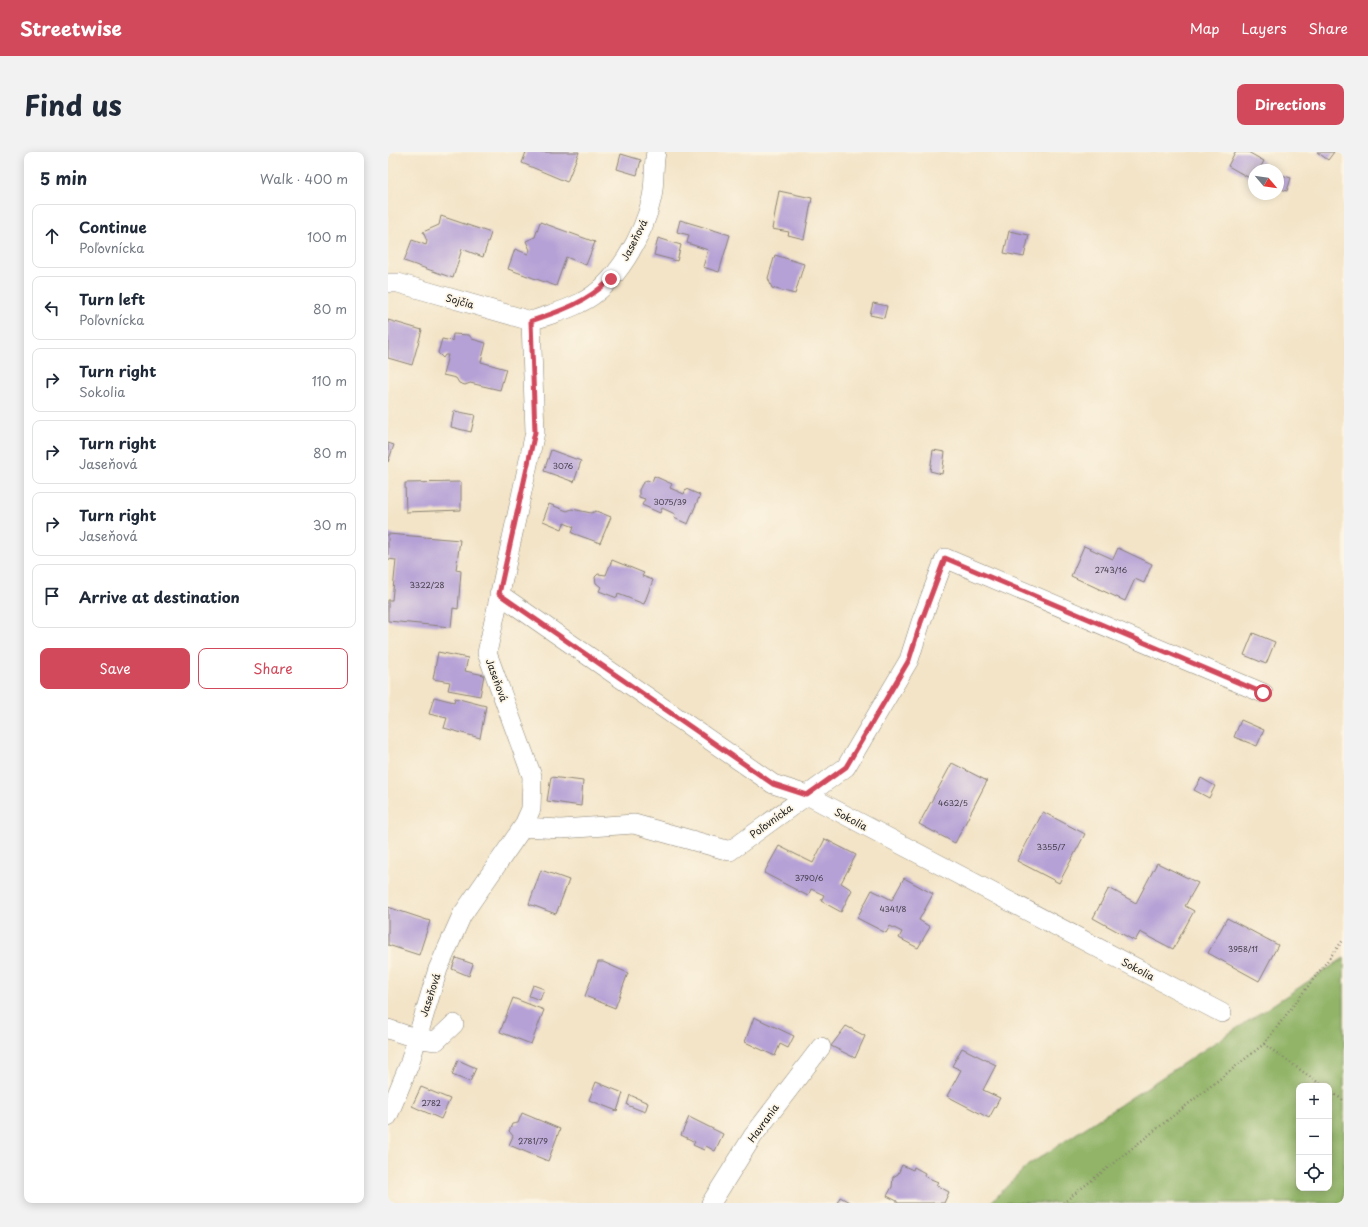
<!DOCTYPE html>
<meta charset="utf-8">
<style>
body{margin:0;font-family:"Playpen Sans",sans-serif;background:#f2f2f3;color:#1f2937}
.controls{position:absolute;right:12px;bottom:12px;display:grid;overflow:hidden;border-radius:8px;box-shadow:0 2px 10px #0003}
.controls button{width:36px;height:36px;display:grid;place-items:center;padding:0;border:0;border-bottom:1px solid #e0e1e3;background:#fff;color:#1f2937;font:20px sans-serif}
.compass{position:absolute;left:860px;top:12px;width:36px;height:36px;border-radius:50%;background:#fff;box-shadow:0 2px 10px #0003;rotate:119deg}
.stop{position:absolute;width:12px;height:12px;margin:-9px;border:3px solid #d1495b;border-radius:50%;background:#fff}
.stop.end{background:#d1495b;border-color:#fff;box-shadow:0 1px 4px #0008}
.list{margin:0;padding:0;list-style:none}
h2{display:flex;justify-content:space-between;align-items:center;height:52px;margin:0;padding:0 16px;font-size:17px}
h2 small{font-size:13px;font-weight:400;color:#747a83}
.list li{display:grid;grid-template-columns:26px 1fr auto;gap:12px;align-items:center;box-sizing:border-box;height:64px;margin:0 8px 8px;padding:0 8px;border:1px solid #e0e1e3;border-radius:8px}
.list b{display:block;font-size:15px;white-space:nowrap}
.list p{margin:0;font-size:13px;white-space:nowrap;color:#747a83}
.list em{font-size:13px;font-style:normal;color:#747a83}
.actions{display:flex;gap:8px;padding:12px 16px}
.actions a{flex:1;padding:9px 0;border:1px solid #d1495b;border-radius:8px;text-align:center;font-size:14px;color:#d1495b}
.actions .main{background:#d1495b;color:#fff}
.icon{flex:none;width:22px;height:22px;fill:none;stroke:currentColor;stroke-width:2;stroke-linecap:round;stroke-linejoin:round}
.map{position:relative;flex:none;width:956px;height:1051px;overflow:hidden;border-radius:8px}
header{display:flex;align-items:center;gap:24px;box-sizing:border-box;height:56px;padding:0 20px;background:#d1495b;color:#fff}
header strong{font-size:19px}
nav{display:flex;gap:22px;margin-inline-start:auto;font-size:14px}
.intro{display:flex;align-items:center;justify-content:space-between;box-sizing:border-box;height:96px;padding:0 24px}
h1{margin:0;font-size:28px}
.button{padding:10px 18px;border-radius:8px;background:#d1495b;color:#fff;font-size:14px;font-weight:700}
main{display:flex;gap:24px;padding:0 24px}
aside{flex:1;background:#fff;border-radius:8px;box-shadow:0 2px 10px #0003}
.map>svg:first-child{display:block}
.forest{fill:#91b468;stroke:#566842;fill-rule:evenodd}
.building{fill:#b6a1d6}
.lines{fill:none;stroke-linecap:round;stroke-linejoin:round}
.street-casing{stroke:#888072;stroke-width:20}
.path{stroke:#888072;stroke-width:2.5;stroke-dasharray:1 3;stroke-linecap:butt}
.street{stroke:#fff;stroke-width:19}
.route{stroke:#d1495b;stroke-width:5}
.labels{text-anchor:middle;stroke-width:3.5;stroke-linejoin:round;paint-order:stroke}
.number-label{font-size:8px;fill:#423d4a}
.street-label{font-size:10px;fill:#1c1c1c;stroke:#fcf5e5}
</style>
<header>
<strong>Streetwise</strong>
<nav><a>Map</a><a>Layers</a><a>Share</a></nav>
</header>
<div class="intro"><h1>Find us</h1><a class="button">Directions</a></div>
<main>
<aside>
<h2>5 min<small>Walk · 400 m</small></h2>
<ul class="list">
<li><svg class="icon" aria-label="ahead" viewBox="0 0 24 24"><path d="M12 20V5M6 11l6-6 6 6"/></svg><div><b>Continue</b><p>Poľovnícka</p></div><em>100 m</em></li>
<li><svg class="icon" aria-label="left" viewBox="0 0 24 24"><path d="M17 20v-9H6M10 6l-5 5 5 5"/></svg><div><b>Turn left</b><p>Poľovnícka</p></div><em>80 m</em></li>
<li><svg class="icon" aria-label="right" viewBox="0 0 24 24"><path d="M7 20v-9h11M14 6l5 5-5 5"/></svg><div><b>Turn right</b><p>Sokolia</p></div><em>110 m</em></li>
<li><svg class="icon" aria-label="right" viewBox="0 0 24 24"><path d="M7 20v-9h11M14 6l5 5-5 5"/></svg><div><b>Turn right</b><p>Jaseňová</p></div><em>80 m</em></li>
<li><svg class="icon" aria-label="right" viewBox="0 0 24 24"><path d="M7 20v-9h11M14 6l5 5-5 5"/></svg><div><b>Turn right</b><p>Jaseňová</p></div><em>30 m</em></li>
<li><svg class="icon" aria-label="arrive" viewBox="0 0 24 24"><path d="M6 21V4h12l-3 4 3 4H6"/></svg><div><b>Arrive at destination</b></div></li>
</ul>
<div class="actions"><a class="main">Save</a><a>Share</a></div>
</aside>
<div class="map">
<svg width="956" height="1051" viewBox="0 0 956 1051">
<rect width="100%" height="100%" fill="#fcf5e5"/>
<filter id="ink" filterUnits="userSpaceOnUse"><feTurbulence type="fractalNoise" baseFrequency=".025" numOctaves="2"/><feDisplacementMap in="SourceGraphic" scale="8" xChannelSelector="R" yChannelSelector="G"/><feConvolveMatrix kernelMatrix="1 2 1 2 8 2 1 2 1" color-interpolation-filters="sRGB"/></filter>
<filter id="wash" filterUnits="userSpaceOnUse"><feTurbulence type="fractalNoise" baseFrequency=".012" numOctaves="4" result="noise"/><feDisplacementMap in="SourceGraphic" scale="16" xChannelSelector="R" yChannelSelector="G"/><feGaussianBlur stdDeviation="0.9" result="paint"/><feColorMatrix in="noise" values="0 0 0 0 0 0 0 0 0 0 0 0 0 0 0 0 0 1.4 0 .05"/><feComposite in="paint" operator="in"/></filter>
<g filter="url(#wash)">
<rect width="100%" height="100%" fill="#f3e4c7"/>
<path class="forest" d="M956,806V1051H602L639,1014ZM911,934H941V1036H911Z"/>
<g id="blocks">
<path class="building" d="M138,0H191L179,30L134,11Z
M847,0H860L876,9L871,18H866L865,28L840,14Z
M929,0H946L940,8Z
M233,2L253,8L249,23L229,17Z
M890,22L903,26L899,39L890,36Z
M391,39L424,46L416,87L400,83L401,80L384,77Z
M53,64L103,81L95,105L74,97L65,126L16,109L24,88L38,93L39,89L35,80L51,73Z
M292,68L342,83L331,120L315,115L320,98L299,91L301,83L289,80Z
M152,70L207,90L198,113L178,105L168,134L120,117L127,97L140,102L142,98L138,89L147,85Z
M621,79L641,83L636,105L616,101Z
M270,86L293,93L289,109L266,103Z
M387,103L416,112L407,142L384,136L380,126Z
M485,151L499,154L496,166L482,163Z
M0,168L34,178L24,213L0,206Z
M65,182L81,183L84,187L98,191L93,210L118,217L112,238L82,231L77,233L71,231L68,226L55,223L60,203H57L55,206L50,201L54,187L64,189Z
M66,259L87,263L83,280L63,275Z
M0,291L6,293L0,310Z
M163,298L193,309L186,330L156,319Z
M545,298L557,300L554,322L542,319Z
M266,324L284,332L282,336L296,342L298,337L312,343L300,372L286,366L287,362L274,356L272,361L254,353L257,347L251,345V338L254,332L259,328L264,330Z
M73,330V358L18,360L17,331Z
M161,352L179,359L184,357L203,361L208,359L223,365L212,391L184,381L186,375L176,371L174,377L155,369Z
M0,382L72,388L68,418L73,419L70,457L65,456L63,475L0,469V448H4L8,408L0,407Z
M696,394L725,407L730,396L764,412L756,431L747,427L737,449L683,424Z
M224,408L256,421L254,424L265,428L256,452L230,442L229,446L211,439L213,435L208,431L207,425L210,422L218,423Z
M865,481L887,490L878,512L856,503Z
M50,500L80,506L77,519L96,523L92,544L60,538L62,530L45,527Z
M46,545L66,550L67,546L98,554L92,586L56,576L59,566L41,562Z
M853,568L876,578L869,594L846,585Z
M564,611L599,629L567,691L531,672Z
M163,625L195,629L193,654L159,649Z
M813,626L827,634L821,646L806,638Z
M655,660L697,682L671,731L629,709Z
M437,687L468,703L453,731L464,738L453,760L433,749L436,743L423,737L420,744L376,721L391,694L425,711Z
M769,711L810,731L797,754L806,759L785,797L752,780L747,789L705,766L721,736L748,751Z
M153,718L181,728L168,762L141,752Z
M516,726L545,742L531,768L542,775L530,796L511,786L514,780L502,774L498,781L469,766L484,738L504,748Z
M0,755L42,769L31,803L0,793Z
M839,766L890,793L871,829L820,801Z
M68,806L85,812L81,824L64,817Z
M210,810H215L240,821L227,856L197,844Z
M145,833L156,837L152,848L141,844Z
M125,846L156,858L143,892L112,880Z
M366,865L406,884L400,896L392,892L387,904L357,890Z
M458,874L477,884L467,906L443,894Z
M574,896L608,913L595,938L612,946L601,966L559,944L573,918L564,914Z
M70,908L88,916L82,930L64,923Z
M208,930L235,941L229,959L201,948Z
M33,935L62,947L53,967L24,954Z
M242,943L260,951L257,960L239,953Z
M134,961L172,977L160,1009L121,993L125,984L121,979L124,972L130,971Z
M301,965L335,982L327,999L318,994L316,998L305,993L307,990L293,983Z
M514,1013L525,1018L526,1015L537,1021L536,1024L550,1030L548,1033L561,1040L556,1051H509V1049L499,1044L504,1035L505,1025L510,1022Z
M452,1045L463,1051H449Z"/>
</g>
</g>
<g filter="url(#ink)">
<use href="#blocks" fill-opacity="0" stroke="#888072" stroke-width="1"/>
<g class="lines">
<g class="street-casing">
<path id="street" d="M0,131H10L143,169
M111,442L385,632L419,643L834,861
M135,675L173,677L246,672L342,699L458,615L521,508L533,470L557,406L875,541
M0,877L27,886L48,889L66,872
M0,964L21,913L50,817L74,763L135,675L143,657L144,624L99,501L147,280L143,169C160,163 177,159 192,151C228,134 256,83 264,45C267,30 265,15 268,0
M323,1051L365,984L433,895"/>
</g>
<path class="path" d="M876,892L956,787
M941,938L956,949
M675,1051L876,892L935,934"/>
<use href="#street" class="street"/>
</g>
</g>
<g class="lines" filter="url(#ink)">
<path class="route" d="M223,127C197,151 176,158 143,169L147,280L111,442L385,632L419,643L458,615L521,508L533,470L557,406L875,541"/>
</g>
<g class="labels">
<g class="number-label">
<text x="175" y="317">3076</text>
<text x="282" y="353">3075/39</text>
<text x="723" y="421">2743/16</text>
<text x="39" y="436">3322/28</text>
<text x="565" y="654">4632/5</text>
<text x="663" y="698">3355/7</text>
<text x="421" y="729">3790/6</text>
<text x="505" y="760">4341/8</text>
<text x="855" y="800">3958/11</text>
<text x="43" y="954">2782</text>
<text x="145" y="992">2781/79</text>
</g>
<g class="street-label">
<text transform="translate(246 88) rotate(-63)" y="4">Jaseňová</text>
<text transform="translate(72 149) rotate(16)" y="4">Sojčia</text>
<text transform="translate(109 528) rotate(70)" y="4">Jaseňová</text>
<text transform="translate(463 667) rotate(28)" y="4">Sokolia</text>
<text transform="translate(383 669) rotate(-36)" y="4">Poľovnícka</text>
<text transform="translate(750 817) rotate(28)" y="4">Sokolia</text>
<text transform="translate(42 843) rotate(-72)" y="4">Jaseňová</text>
<text transform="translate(375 971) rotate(-54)" y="4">Havrania</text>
</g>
</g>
</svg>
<div class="controls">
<button>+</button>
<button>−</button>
<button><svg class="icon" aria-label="locate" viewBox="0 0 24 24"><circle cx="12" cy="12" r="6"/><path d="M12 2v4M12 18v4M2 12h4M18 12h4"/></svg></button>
</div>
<svg class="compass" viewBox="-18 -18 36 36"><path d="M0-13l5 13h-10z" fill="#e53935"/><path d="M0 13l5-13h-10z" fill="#747a83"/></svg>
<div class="stop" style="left:875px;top:541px"></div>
<div class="stop end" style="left:223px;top:127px"></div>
</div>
</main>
